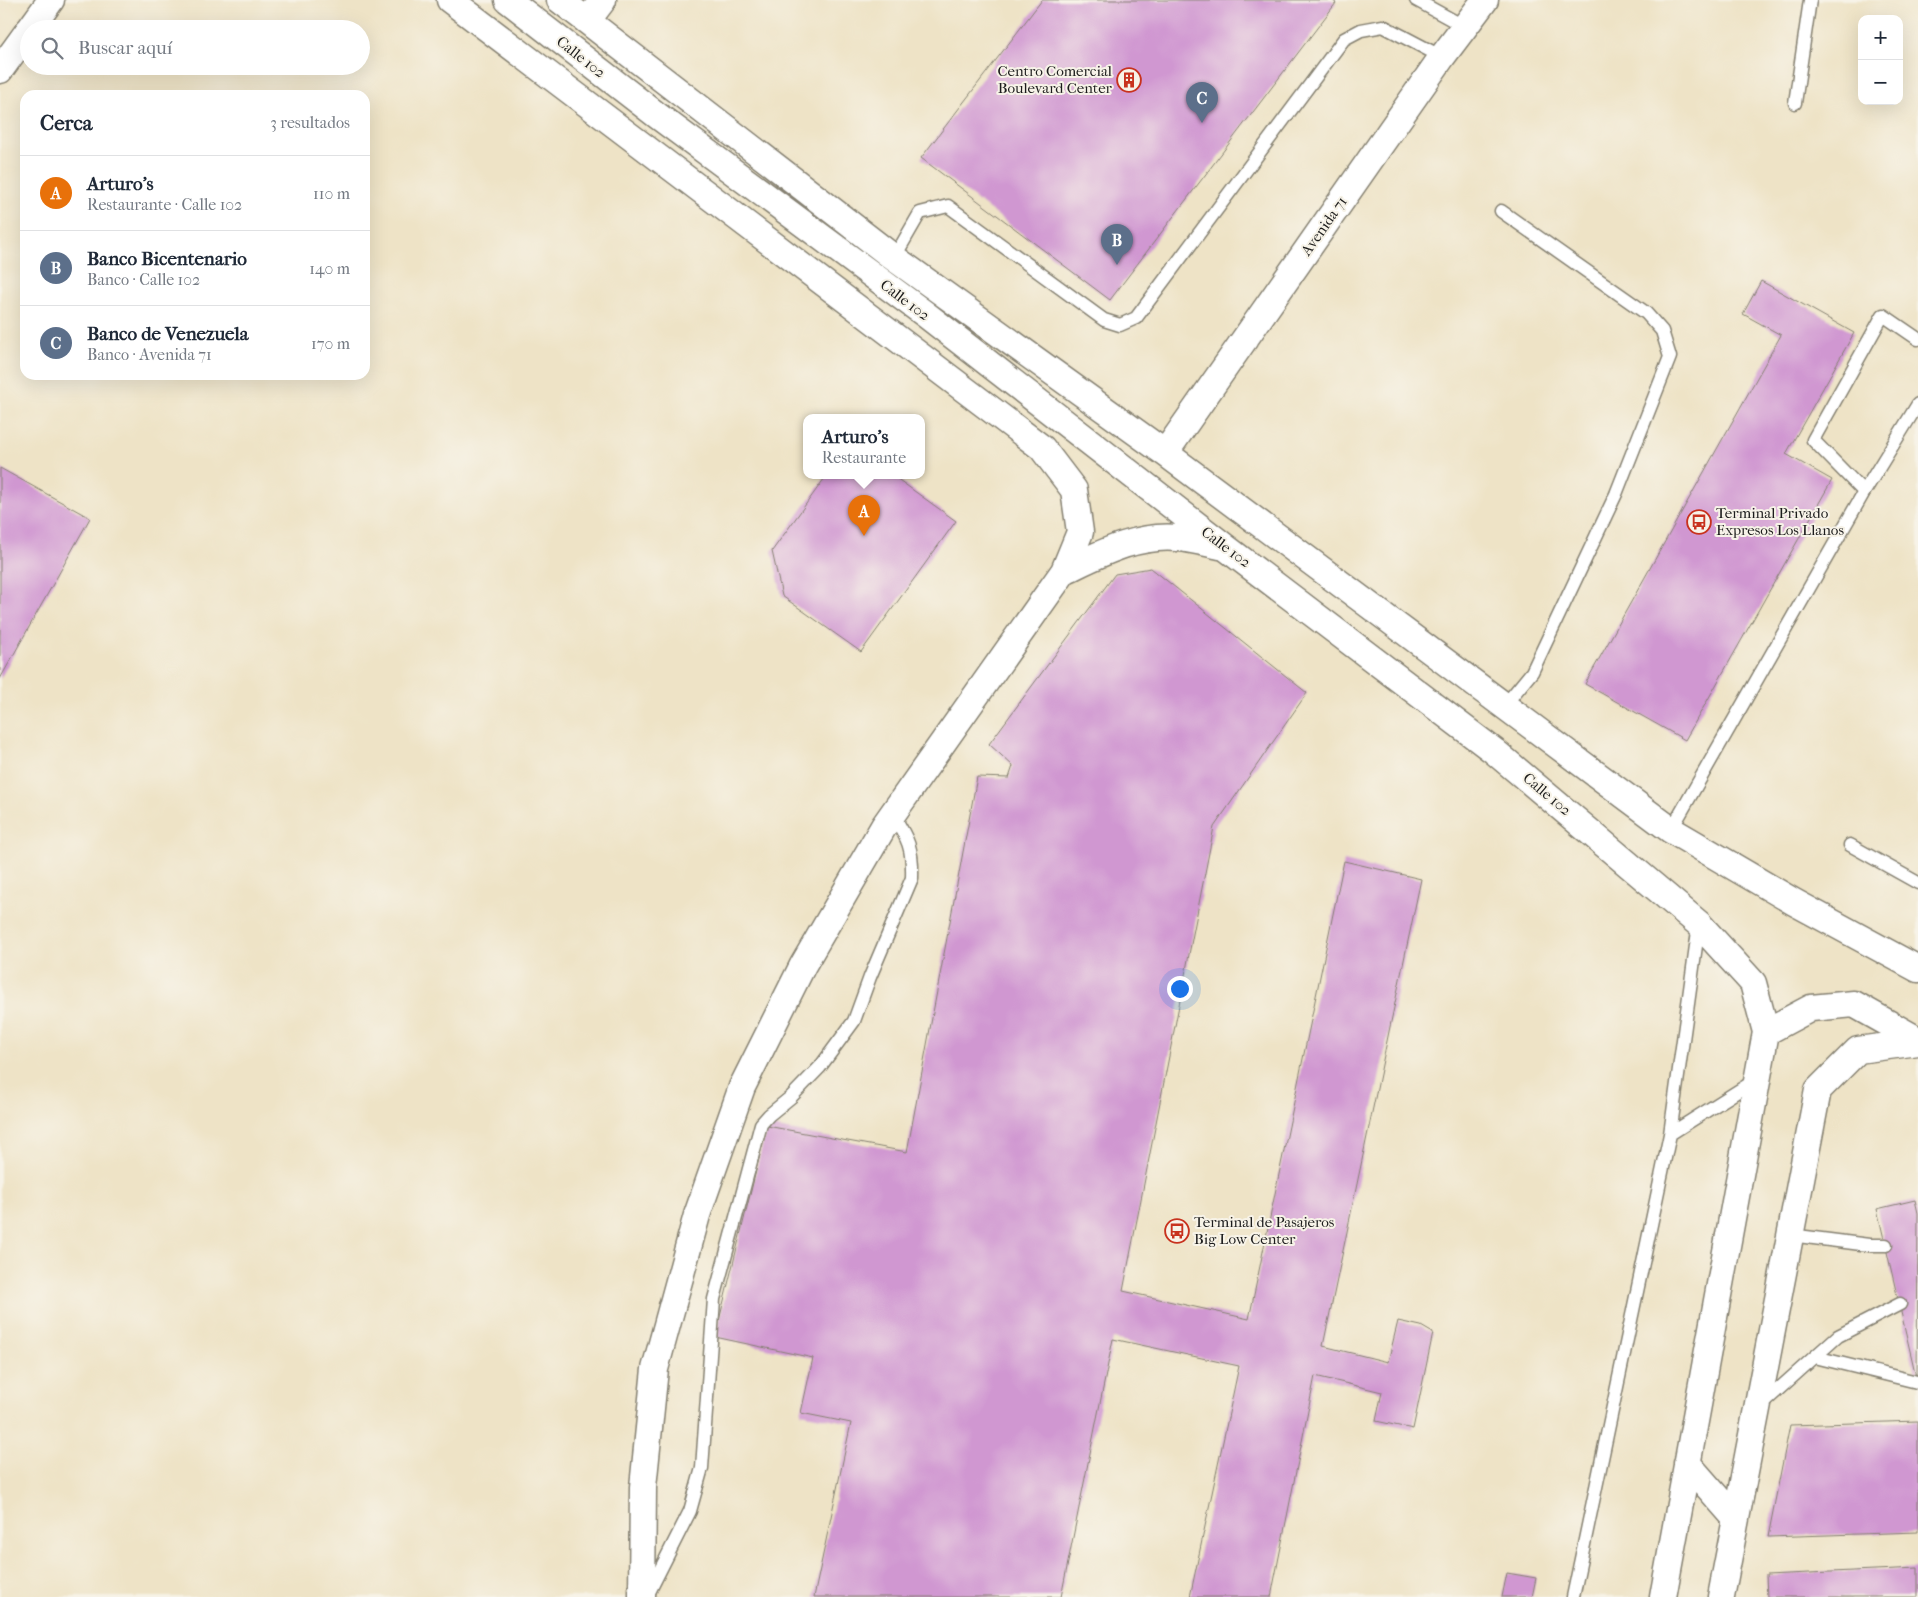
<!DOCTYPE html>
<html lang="es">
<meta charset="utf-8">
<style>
body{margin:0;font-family:"IM FELL French Canon",serif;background:#f2f2f3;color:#1f2937}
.controls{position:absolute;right:15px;top:15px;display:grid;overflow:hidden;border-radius:10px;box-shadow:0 5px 20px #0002}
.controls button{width:45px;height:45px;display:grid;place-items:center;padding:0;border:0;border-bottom:1px solid #e0e1e3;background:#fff;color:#1f2937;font:25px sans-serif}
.you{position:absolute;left:1179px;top:988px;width:18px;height:18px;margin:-12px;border:4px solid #fff;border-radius:50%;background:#1a73e8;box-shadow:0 0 0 8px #1a73e833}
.badge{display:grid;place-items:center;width:32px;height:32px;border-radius:50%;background:#111827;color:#fff;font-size:16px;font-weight:700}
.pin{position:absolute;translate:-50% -41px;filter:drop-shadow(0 1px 2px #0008)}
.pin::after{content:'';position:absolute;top:26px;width:18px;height:15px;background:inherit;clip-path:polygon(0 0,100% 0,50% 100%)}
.popup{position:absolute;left:803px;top:414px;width:122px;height:65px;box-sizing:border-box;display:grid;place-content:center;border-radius:10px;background:#fff;filter:drop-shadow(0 1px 4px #0005);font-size:16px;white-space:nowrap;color:#747a83}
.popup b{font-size:19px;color:#1f2937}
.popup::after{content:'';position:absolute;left:50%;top:100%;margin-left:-10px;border:10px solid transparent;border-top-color:#fff}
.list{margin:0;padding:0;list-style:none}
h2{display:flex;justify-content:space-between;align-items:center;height:65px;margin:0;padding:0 20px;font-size:21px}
h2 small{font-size:16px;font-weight:400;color:#747a83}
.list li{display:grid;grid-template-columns:32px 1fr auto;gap:15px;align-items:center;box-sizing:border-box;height:75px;padding:0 20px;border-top:1px solid #e0e1e3}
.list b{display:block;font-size:19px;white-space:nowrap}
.list p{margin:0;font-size:16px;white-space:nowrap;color:#747a83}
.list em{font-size:16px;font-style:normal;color:#747a83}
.icon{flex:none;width:28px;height:28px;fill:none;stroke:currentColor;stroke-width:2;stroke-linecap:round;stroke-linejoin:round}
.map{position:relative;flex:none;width:1918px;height:1597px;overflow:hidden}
.search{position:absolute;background:#fff;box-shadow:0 5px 20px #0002;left:20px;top:20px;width:350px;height:55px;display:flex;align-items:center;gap:12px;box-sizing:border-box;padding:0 18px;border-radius:28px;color:#747a83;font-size:19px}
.panel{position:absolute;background:#fff;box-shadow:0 5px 20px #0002;left:20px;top:90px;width:350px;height:290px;border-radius:15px}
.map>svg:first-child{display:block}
.building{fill:#d097d1}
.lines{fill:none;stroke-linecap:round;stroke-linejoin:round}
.lane-casing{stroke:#858071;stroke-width:15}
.street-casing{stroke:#858071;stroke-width:29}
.lane{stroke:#fff;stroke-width:12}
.street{stroke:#fff;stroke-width:26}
.labels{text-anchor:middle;stroke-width:4;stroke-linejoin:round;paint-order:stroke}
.street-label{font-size:15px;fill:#1c1c1c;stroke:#f7f3e8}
.poi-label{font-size:15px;fill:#1c1c1c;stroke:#f7f3e8;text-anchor:start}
</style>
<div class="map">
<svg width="1918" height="1597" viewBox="0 0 1918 1597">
<rect width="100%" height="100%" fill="#f7f3e8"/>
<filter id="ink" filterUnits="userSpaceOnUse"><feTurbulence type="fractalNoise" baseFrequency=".02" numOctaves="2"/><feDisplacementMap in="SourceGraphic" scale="10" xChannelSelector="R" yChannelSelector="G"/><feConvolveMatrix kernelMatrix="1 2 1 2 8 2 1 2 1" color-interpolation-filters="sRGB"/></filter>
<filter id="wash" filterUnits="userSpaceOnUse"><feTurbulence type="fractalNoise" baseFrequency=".0096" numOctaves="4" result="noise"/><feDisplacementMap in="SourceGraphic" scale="20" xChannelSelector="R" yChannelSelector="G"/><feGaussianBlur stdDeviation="1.12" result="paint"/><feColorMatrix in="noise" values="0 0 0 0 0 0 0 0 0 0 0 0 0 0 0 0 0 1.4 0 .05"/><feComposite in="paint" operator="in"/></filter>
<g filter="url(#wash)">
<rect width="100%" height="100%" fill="#eee3c6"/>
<g id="blocks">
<path class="building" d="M1042,0H1332L1336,3L1110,300L921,158Z
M1761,281L1854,333L1786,454L1832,480L1685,740L1585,684L1781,335L1743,314Z
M0,468L90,518L0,679Z
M827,475H892L956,521L861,652L782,596L772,551Z
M1151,568L1307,693L1214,827L1123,1291L1249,1319L1344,861L1421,879L1323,1346L1388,1362L1398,1321L1421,1326L1433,1333L1413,1429L1376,1421L1382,1392L1315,1376L1271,1597H1190L1239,1366L1113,1339L1061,1597H814L851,1423L801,1413L813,1358L715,1337L767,1126L907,1152L977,777L1009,778L1013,766L989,744L1115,574Z
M1915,1200L1918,1213L1917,1381L1877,1209Z
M1918,1421V1532L1768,1537L1790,1425Z
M1918,1568V1597H1767L1766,1575Z
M1507,1573L1536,1578L1532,1597H1502Z"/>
</g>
</g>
<g filter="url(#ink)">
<use href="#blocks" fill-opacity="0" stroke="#858071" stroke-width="1"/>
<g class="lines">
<g class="lane-casing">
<path id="lane" d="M1416,0L1465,27
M1795,103L1810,0
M1501,211L1646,313L1662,331L1670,357L1616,494L1532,672L1504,706
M894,258L920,213L948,206L1104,320L1120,325L1136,318L1344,39L1361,30L1383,26L1442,57
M1864,492L1813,440L1883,315L1918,339
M1671,830L1864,492L1918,404
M1850,845L1918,883
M1670,1134L1757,1079
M1790,1235L1869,1245H1886
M1815,1357L1917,1382
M1761,1405L1838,1336L1900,1304
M648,1594L690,1511L702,1468L714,1299L761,1124L769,1115L791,1097L820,1067L854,1021L870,977L912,878C913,848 908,839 893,815
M1573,1597L1670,1134L1699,924"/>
</g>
<g class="street-casing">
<path id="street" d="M450,0L1042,448L1074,490L1080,532L1064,571
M508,0L658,116L925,314L1225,547L1494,751L1699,924L1753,983L1766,1032L1663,1597
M560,0L894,258L1165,453L1671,830L1794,902L1918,969
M587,21L603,0
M30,29L51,0
M0,70L29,30
M1165,453L1442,57L1485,0
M1766,1032L1811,1008L1854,1004L1918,1040
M1687,1463L1736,1519
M642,1597L643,1487L655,1369L697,1215L742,1087L803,965L884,826L1064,571C1100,554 1136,534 1178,538C1192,539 1206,543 1220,546
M1721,1597L1818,1090L1858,1050L1918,1042"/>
</g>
<use href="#lane" class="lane"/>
<use href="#street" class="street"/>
</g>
</g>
<defs>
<g id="building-ring" transform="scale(1.25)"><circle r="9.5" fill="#f7f3e8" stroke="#c8321e" stroke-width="1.5"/><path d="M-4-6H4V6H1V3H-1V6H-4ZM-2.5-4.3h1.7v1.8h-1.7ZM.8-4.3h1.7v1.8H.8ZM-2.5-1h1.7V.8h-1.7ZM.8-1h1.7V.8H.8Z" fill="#c8321e"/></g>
<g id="bus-ring" transform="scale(1.25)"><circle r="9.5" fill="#f7f3e8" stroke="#c8321e" stroke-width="1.5"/><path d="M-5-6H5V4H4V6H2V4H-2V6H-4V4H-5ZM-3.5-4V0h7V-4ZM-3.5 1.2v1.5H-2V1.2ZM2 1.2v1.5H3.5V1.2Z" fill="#c8321e"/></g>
</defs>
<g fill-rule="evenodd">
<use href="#building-ring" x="1129" y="80"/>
<use href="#bus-ring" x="1699" y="522"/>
<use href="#bus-ring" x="1177" y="1231"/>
</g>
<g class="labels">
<g class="street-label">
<text transform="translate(581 57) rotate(38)" y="5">Calle 102</text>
<text transform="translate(1324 226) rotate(-55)" y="5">Avenida 71</text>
<text transform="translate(905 300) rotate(37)" y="5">Calle 102</text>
<text transform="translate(1226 547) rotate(37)" y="5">Calle 102</text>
<text transform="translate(1547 794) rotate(40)" y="5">Calle 102</text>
</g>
<g class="poi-label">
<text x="1112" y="76" text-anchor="end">Centro Comercial<tspan x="1112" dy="17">Boulevard Center</tspan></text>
<text x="1716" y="518">Terminal Privado<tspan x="1716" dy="17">Expresos Los Llanos</tspan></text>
<text x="1194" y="1227">Terminal de Pasajeros<tspan x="1194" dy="17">Big Low Center</tspan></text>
</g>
</g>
</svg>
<div class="controls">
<button>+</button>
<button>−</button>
</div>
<div class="you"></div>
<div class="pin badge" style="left:864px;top:536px;background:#e8710a">A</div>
<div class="popup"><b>Arturo's</b>Restaurante</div>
<div class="pin badge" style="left:1117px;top:265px;background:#5c6f8a">B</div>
<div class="pin badge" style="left:1202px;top:123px;background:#5c6f8a">C</div>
<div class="search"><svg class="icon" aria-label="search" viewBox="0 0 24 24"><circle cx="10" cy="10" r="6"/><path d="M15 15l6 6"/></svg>Buscar aquí</div>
<section class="panel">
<h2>Cerca<small>3 resultados</small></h2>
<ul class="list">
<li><span class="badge" style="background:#e8710a">A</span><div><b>Arturo's</b><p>Restaurante · Calle 102</p></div><em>110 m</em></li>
<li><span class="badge" style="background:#5c6f8a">B</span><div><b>Banco Bicentenario</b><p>Banco · Calle 102</p></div><em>140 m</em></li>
<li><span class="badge" style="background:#5c6f8a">C</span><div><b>Banco de Venezuela</b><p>Banco · Avenida 71</p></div><em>170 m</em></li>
</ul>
</section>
</div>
